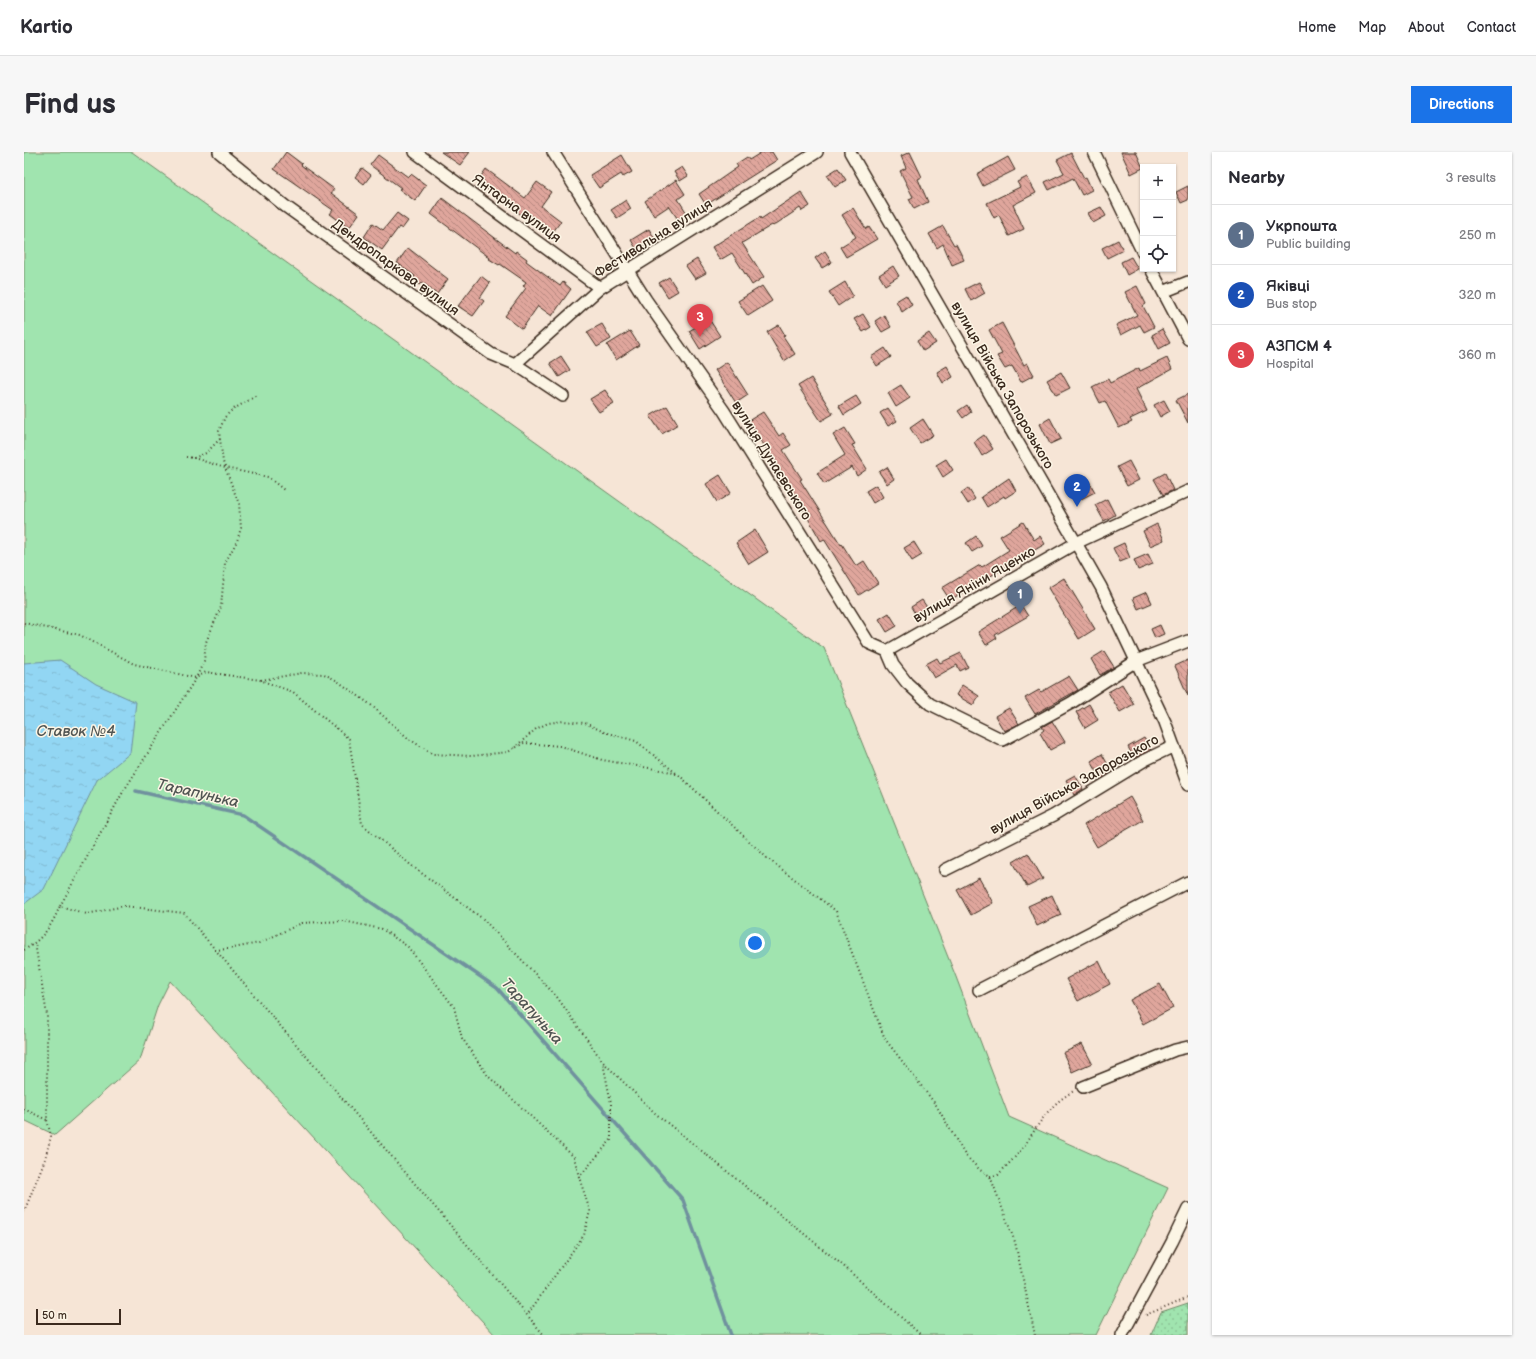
<!DOCTYPE html>
<meta charset="utf-8">
<style>
body{margin:0;font-family:"Balsamiq Sans",sans-serif;background:#f7f7f7;color:#2b2b33}
.controls{position:absolute;right:12px;top:12px;display:grid;overflow:hidden;border-radius:0px;box-shadow:0 1px 3px #0004}
.controls button{width:36px;height:36px;display:grid;place-items:center;padding:0;border:0;border-bottom:1px solid #e1e1e2;background:#fff;color:#2b2b33;font:20px sans-serif}
.scale{position:absolute;left:12px;bottom:10px;width:85px;box-sizing:border-box;padding-left:4px;border:2px solid #3b2a1e;border-top:0;font-size:11px;line-height:14px;white-space:nowrap;color:#3b2a1e;-webkit-text-stroke:3px #fcf5e5;paint-order:stroke}
.you{position:absolute;left:731px;top:791px;width:14px;height:14px;margin:-10px;border:3px solid #fff;border-radius:50%;background:#1a73e8;box-shadow:0 0 0 6px #1a73e833}
.badge{display:grid;place-items:center;width:26px;height:26px;border-radius:50%;background:#1a73e8;color:#fff;font-size:13px;font-weight:700}
.pin{position:absolute;translate:-50% -33px;filter:drop-shadow(0 1px 2px #0008)}
.pin::after{content:'';position:absolute;top:21px;width:14px;height:12px;background:inherit;clip-path:polygon(0 0,100% 0,50% 100%)}
.list{margin:0;padding:0;list-style:none}
h2{display:flex;justify-content:space-between;align-items:center;height:52px;margin:0;padding:0 16px;font-size:17px}
h2 small{font-size:13px;font-weight:400;color:#7c7c81}
.list li{display:grid;grid-template-columns:26px 1fr auto;gap:12px;align-items:center;box-sizing:border-box;height:60px;padding:0 16px;border-top:1px solid #e1e1e2}
.list b{display:block;font-size:15px;white-space:nowrap}
.list p{margin:0;font-size:13px;white-space:nowrap;color:#7c7c81}
.list em{font-size:13px;font-style:normal;color:#7c7c81}
.icon{flex:none;width:22px;height:22px;fill:none;stroke:currentColor;stroke-width:2;stroke-linecap:round;stroke-linejoin:round}
.map{position:relative;flex:none;width:1164px;height:1183px;overflow:hidden;border-radius:0px}
header{display:flex;align-items:center;gap:24px;box-sizing:border-box;height:56px;padding:0 20px;background:#fff;border-bottom:1px solid #e1e1e2}
header strong{font-size:19px}
nav{display:flex;gap:22px;margin-inline-start:auto;font-size:14px}
.intro{display:flex;align-items:center;justify-content:space-between;box-sizing:border-box;height:96px;padding:0 24px}
h1{margin:0;font-size:28px}
.button{padding:10px 18px;border-radius:0px;background:#1a73e8;color:#fff;font-size:14px;font-weight:700}
main{display:flex;gap:24px;padding:0 24px}
aside{flex:1;background:#fff;border-radius:0px;box-shadow:0 1px 3px #0004}
.map>svg:first-child{display:block}
.grass{fill:url(#grass-dots);stroke:#6e8766}
.green{fill:#a0e4af;stroke:#6e8766}
.water{fill:url(#water-ripples);stroke:#6f919e}
.lines{fill:none;stroke-linecap:round;stroke-linejoin:round}
.stream{stroke:#6f919e;stroke-width:3.5}
.building{fill:url(#building-back-hatch);stroke:#3b2a1e}
.minor-casing{stroke:#3b2a1e;stroke-width:14}
.path{stroke:#3b2a1e;stroke-width:2;stroke-dasharray:1 3;stroke-linecap:butt}
.minor{stroke:#fcf5e5;stroke-width:11}
.labels{text-anchor:middle;stroke-width:3;stroke-linejoin:round;paint-order:stroke}
.street-label{font-size:14px;fill:#3b2a1e;stroke:#fcf5e5}
.water-label{font-size:15px;font-style:italic;fill:#515553;stroke:#fcf5e5}
</style>
<header>
<strong>Kartio</strong>
<nav><a>Home</a><a>Map</a><a>About</a><a>Contact</a></nav>
</header>
<div class="intro"><h1>Find us</h1><a class="button">Directions</a></div>
<main>
<div class="map">
<svg width="1164" height="1183" viewBox="0 0 1164 1183">
<defs>
<pattern id="grass-dots" width="8" height="8" patternUnits="userSpaceOnUse"><rect width="8" height="8" fill="#a0e4af"/><path d="M2 2h.1M6 6h.1" fill="none" stroke="#8bc496" stroke-width="1.8" stroke-linecap="round"/></pattern>
<pattern id="water-ripples" width="26" height="14" patternUnits="userSpaceOnUse"><rect width="26" height="14" fill="#92d6f3"/><path d="M2 4q2-2 4 0t4 0M15 11q2-2 4 0t4 0" fill="none" stroke="#7fb8d0"/></pattern>
<pattern id="building-back-hatch" width="6" height="6" patternUnits="userSpaceOnUse"><rect width="6" height="6" fill="#dfa69c"/><path d="M-1 5l2 2M0 0l6 6M5-1l2 2" fill="none" stroke="#b6877f"/></pattern>
</defs>
<rect width="100%" height="100%" fill="#f6e5d6"/>
<filter id="ink" filterUnits="userSpaceOnUse"><feTurbulence type="fractalNoise" baseFrequency=".025" numOctaves="2"/><feDisplacementMap in="SourceGraphic" scale="8" xChannelSelector="R" yChannelSelector="G"/><feConvolveMatrix kernelMatrix="1 2 1 2 8 2 1 2 1" color-interpolation-filters="sRGB"/></filter>
<g filter="url(#ink)">
<path class="grass" d="M1164,1151V1183H1127L1137,1160Z"/>
<path class="green" d="M0,0H108L800,496L932,825L985,965L1144,1036L1072,1183H471L146,829L134,853L116,908L31,983L0,968Z"/>
<path class="water" d="M36,508L72,532L112,550L106,601L73,628L20,737L0,752V511Z"/>
<g class="lines">
<path class="stream" d="M112,639L219,663L473,836L659,1048L707,1183"/>
</g>
<path class="building" d="M262,0L278,12L277,13L310,37L307,41L335,62L325,76L306,62L309,58L250,17Z
M417,0H446L436,13Z
M738,0H748L753,8L682,53L675,42L714,15L712,12L723,5L725,8Z
M886,0L898,25L894,27L904,50L890,57L885,47L889,45L876,19L882,16L877,4Z
M1097,0H1112L1119,16L1107,22Z
M1047,1L1060,26L1062,25L1068,38L1058,43L1049,26L1025,38L1021,30L1040,21L1033,8Z
M354,3L384,25L387,22L402,33L391,49L375,37L377,36L346,13Z
M598,3L608,20L599,25L597,22L575,36L566,23Z
M984,5L991,18L959,34L953,22Z
M658,15L664,24L656,29L650,20Z
M338,16L347,23L340,32L331,25Z
M814,16L822,28L811,35L803,23Z
M462,17L501,46L513,30L527,40L517,54L537,69L526,84L453,30Z
M1003,25L1012,41L989,53L1000,77L985,84L975,63L970,66L963,51L996,35L993,30Z
M652,28L661,42L654,47L666,66L657,72L645,54L630,64L621,49Z
M1164,34V48L1157,51L1152,40Z
M777,40L786,54L778,59L776,56L749,74L748,73L718,91L740,125L728,133L708,101L696,108L688,95L736,65L737,67Z
M418,46L491,101L492,99L503,107L502,109L536,134L539,130L547,137L528,164L514,154L498,177L481,164L502,136L499,134L502,130L476,112L475,113L465,107L466,106L407,62Z
M602,48L607,57L593,66L587,58Z
M1077,55L1082,64L1069,71L1064,61Z
M829,56L842,77L845,75L853,87L822,105L816,95L832,85L818,63Z
M373,61L384,69L378,77L375,75L358,98L340,85L349,71L359,78Z
M919,74L930,93L932,92L940,108L928,113L919,92L913,96L905,82Z
M625,77L631,87L613,98L607,88Z
M1094,88L1099,98L1083,106L1078,96Z
M384,96L424,127L413,142L398,131L396,133L389,128L391,124L373,111Z
M801,99L808,110L798,116L791,106Z
M1107,105L1114,117L1103,123L1097,110Z
M673,107L682,121L671,127L662,114Z
M869,114L875,124L861,133L855,123Z
M457,124L466,131L456,146L460,149L449,164L434,154Z
M645,125L654,139L644,145L635,131Z
M821,130L829,144L814,154L805,140Z
M955,130L961,141L947,149L941,137Z
M738,134L748,149L724,164L714,149Z
M1113,134L1122,152L1119,154L1130,175L1120,180L1116,173L1097,183L1092,173L1113,163L1101,140Z
M882,143L888,153L878,160L872,149Z
M839,162L847,175L839,180L830,167Z
M860,163L867,175L858,180L851,169Z
M685,167L696,184L676,197L665,179Z
M978,171L1000,213L1003,211L1010,223L997,230L988,214L981,217L973,204L978,202L965,178Z
M578,172L587,187L573,195L563,180Z
M755,173L761,183L759,184L771,202L760,209L743,180Z
M1138,177L1146,191L1135,197L1128,183Z
M606,179L615,193L592,208L583,193Z
M905,181L912,191L899,199L893,189Z
M861,196L867,205L853,214L847,205Z
M537,204L546,218L535,225L526,211Z
M1143,206L1148,217L1112,237L1123,259L1106,267L1108,270L1095,276L1081,249L1076,251L1068,235L1084,227L1086,231L1115,216L1116,219Z
M703,210L724,243L712,251L691,218Z
M923,214L929,225L919,231L913,220Z
M1037,220L1046,236L1032,243L1023,228Z
M787,226L809,262L797,269L774,234Z
M877,233L886,246L872,255L864,241Z
M581,238L590,251L575,260L566,247Z
M1164,242V271L1152,248Z
M832,244L837,252L820,263L815,254Z
M1140,248L1146,259L1136,265L1130,253Z
M943,253L947,260L939,266L934,259Z
M643,254L654,272L638,282L626,264Z
M864,256L873,269L864,274L856,261Z
M739,260L755,284L759,281L767,293L759,298L778,327L776,328L817,393L818,392L832,414L840,409L854,431L835,443L800,387L797,389L757,319L724,269Z
M1026,266L1037,287L1026,292L1016,272Z
M899,267L909,283L896,291L886,276Z
M821,276L831,292L828,293L843,317L833,324L828,315L800,332L793,321L821,303L809,283Z
M960,283L969,297L958,304L950,290Z
M922,307L929,318L919,325L912,313Z
M1105,309L1115,328L1103,334L1093,315Z
M863,315L870,327L863,332L855,320Z
M1141,321L1149,338L1139,343L1130,327Z
M696,323L707,341L693,350L682,332Z
M1062,324L1071,340L1057,347L1048,331Z
M985,326L992,339L981,346L980,344L963,355L957,345Z
M852,333L859,345L849,351L842,339Z
M944,336L951,347L944,352L937,341Z
M1083,347L1091,363L1080,369L1071,353Z
M999,370L1010,388L1016,384L1021,392L926,448L918,436L956,413L958,415L985,398L976,384Z
M1133,372L1140,388L1126,394L1119,379Z
M731,378L744,400L725,412L712,391Z
M952,384L958,394L948,400L942,391Z
M890,390L898,403L888,409L880,396Z
M1100,391L1106,406L1096,410L1089,396Z
M1124,402L1129,412L1114,418L1110,408Z
M1040,426L1071,477L1055,487L1024,436Z
M1123,440L1128,451L1114,457L1109,446Z
M898,448L905,458L893,465L887,455Z
M997,453L1004,464L971,483L973,486L962,493L954,480Z
M865,461L873,474L863,480L855,467Z
M1136,473L1140,482L1131,486L1127,477Z
M1080,499L1090,515L1076,523L1067,507Z
M937,501L944,515L936,519L933,513L910,526L902,512L913,506L916,511Z
M1164,508V544L1151,514Z
M1045,524L1054,538L1011,562L1001,546L1015,538L1017,540Z
M1098,532L1110,552L1096,560L1084,540Z
M938,533L955,544L949,553L932,543Z
M1065,552L1074,568L1061,576L1052,560Z
M985,556L995,572L980,579L971,564Z
M1028,569L1041,590L1026,598L1016,581L1020,578L1018,575Z
M1120,586L1127,598L1110,606L1104,595Z
M1078,602L1088,620L1077,627L1067,609Z
M1051,623L1059,637L1050,643L1042,628Z
M1106,645L1119,668L1073,695L1060,673Z
M1004,701L1019,727L1003,735L989,710Z
M955,726L969,751L947,763L933,738Z
M1028,743L1037,763L1013,774L1004,754Z
M1075,809L1086,832L1054,849L1042,827Z
M1136,832L1149,856L1119,872L1106,848Z
M1058,892L1068,911L1048,920L1039,901Z"/>
<g class="lines">
<g class="minor-casing">
<path id="minor" d="M195,0L261,54L467,202L491,212L539,244
M391,0L576,136
M529,0L622,148L700,259L845,491L863,499L869,513L883,531L906,552L979,588L1047,551L1112,509L1164,489
M826,0L1052,391L1077,435L1141,570L1164,633
M1070,0L1119,101
M1127,117L1164,187
M1139,140L1164,130
M491,212L576,136L793,0
M863,499L1052,391L1164,339
M921,718L1029,664L1121,608L1150,594
M955,838L1164,730
M1059,935L1151,898L1164,895
M1098,1183L1148,1090L1164,1057"/>
</g>
<path class="path" d="M196,287L182,301L170,306L201,316L244,325L260,338
M162,305L170,306
M0,471L56,483L110,512L172,526L182,520L236,528L269,540L325,587L338,672L388,714L459,767L533,845L579,910L631,961L816,1111L897,1183
M237,528L278,521L300,522L312,528L347,553L385,587L409,602L448,604L484,600L500,591L536,594L578,608L643,619L655,623L743,706L812,759L861,887L912,953L941,1003L956,1018L966,1024L991,1090L1011,1183
M490,596L512,577L524,571L540,569L561,571L580,580L612,589L652,621
M36,754L99,640L172,526L180,509L182,490L197,455L201,411L213,389L217,376L215,352L199,310L195,279L201,265L208,258L232,244
M0,798C19,787 28,773 36,754L63,762L100,754L160,761L520,1183
M191,798L204,797L235,791L278,771L319,769L358,777L384,795L430,855L438,886L464,924L550,1005L555,1025L566,1059L560,1083L503,1163
M0,957L23,968V863L11,791
M966,1024L974,1023C981,1015 990,1007 997,998C1015,974 1022,954 1050,939
M555,1025L587,988V951L579,911
M0,1060L21,1007L27,984L23,968
M1122,1163L1164,1145"/>
<use href="#minor" class="minor"/>
</g>
</g>
<g class="labels">
<g class="street-label">
<text transform="translate(493 56) rotate(36)" y="5">Янтарна вулиця</text>
<text transform="translate(629 86) rotate(-32)" y="5">Фестивальна вулиця</text>
<text transform="translate(372 115) rotate(36)" y="5">Дендропаркова вулиця</text>
<text transform="translate(979 233) rotate(60)" y="5">вулиця Війська Запорозького</text>
<text transform="translate(748 308) rotate(58)" y="5">вулиця Дунаєвського</text>
<text transform="translate(950 432) rotate(-30)" y="5">вулиця Яніни Яценко</text>
<text transform="translate(1050 632) rotate(-29)" y="5">вулиця Війська Запорозького</text>
</g>
<g class="water-label">
<text x="52" y="584">Ставок №4</text>
<text transform="translate(174 641) rotate(13)" y="5">Тарапунька</text>
<text transform="translate(508 859) rotate(48)" y="5">Тарапунька</text>
</g>
</g>
</svg>
<div class="controls">
<button>+</button>
<button>−</button>
<button><svg class="icon" aria-label="locate" viewBox="0 0 24 24"><circle cx="12" cy="12" r="6"/><path d="M12 2v4M12 18v4M2 12h4M18 12h4"/></svg></button>
</div>
<div class="scale">50 m</div>
<div class="you"></div>
<div class="pin badge" style="left:996px;top:462px;background:#5c6f8a">1</div>
<div class="pin badge" style="left:1053px;top:355px;background:#1a4fb4">2</div>
<div class="pin badge" style="left:676px;top:185px;background:#e0444e">3</div>
</div>
<aside>
<h2>Nearby<small>3 results</small></h2>
<ul class="list">
<li><span class="badge" style="background:#5c6f8a">1</span><div><b>Укрпошта</b><p>Public building</p></div><em>250 m</em></li>
<li><span class="badge" style="background:#1a4fb4">2</span><div><b>Яківці</b><p>Bus stop</p></div><em>320 m</em></li>
<li><span class="badge" style="background:#e0444e">3</span><div><b>АЗПСМ 4</b><p>Hospital</p></div><em>360 m</em></li>
</ul>
</aside>
</main>
